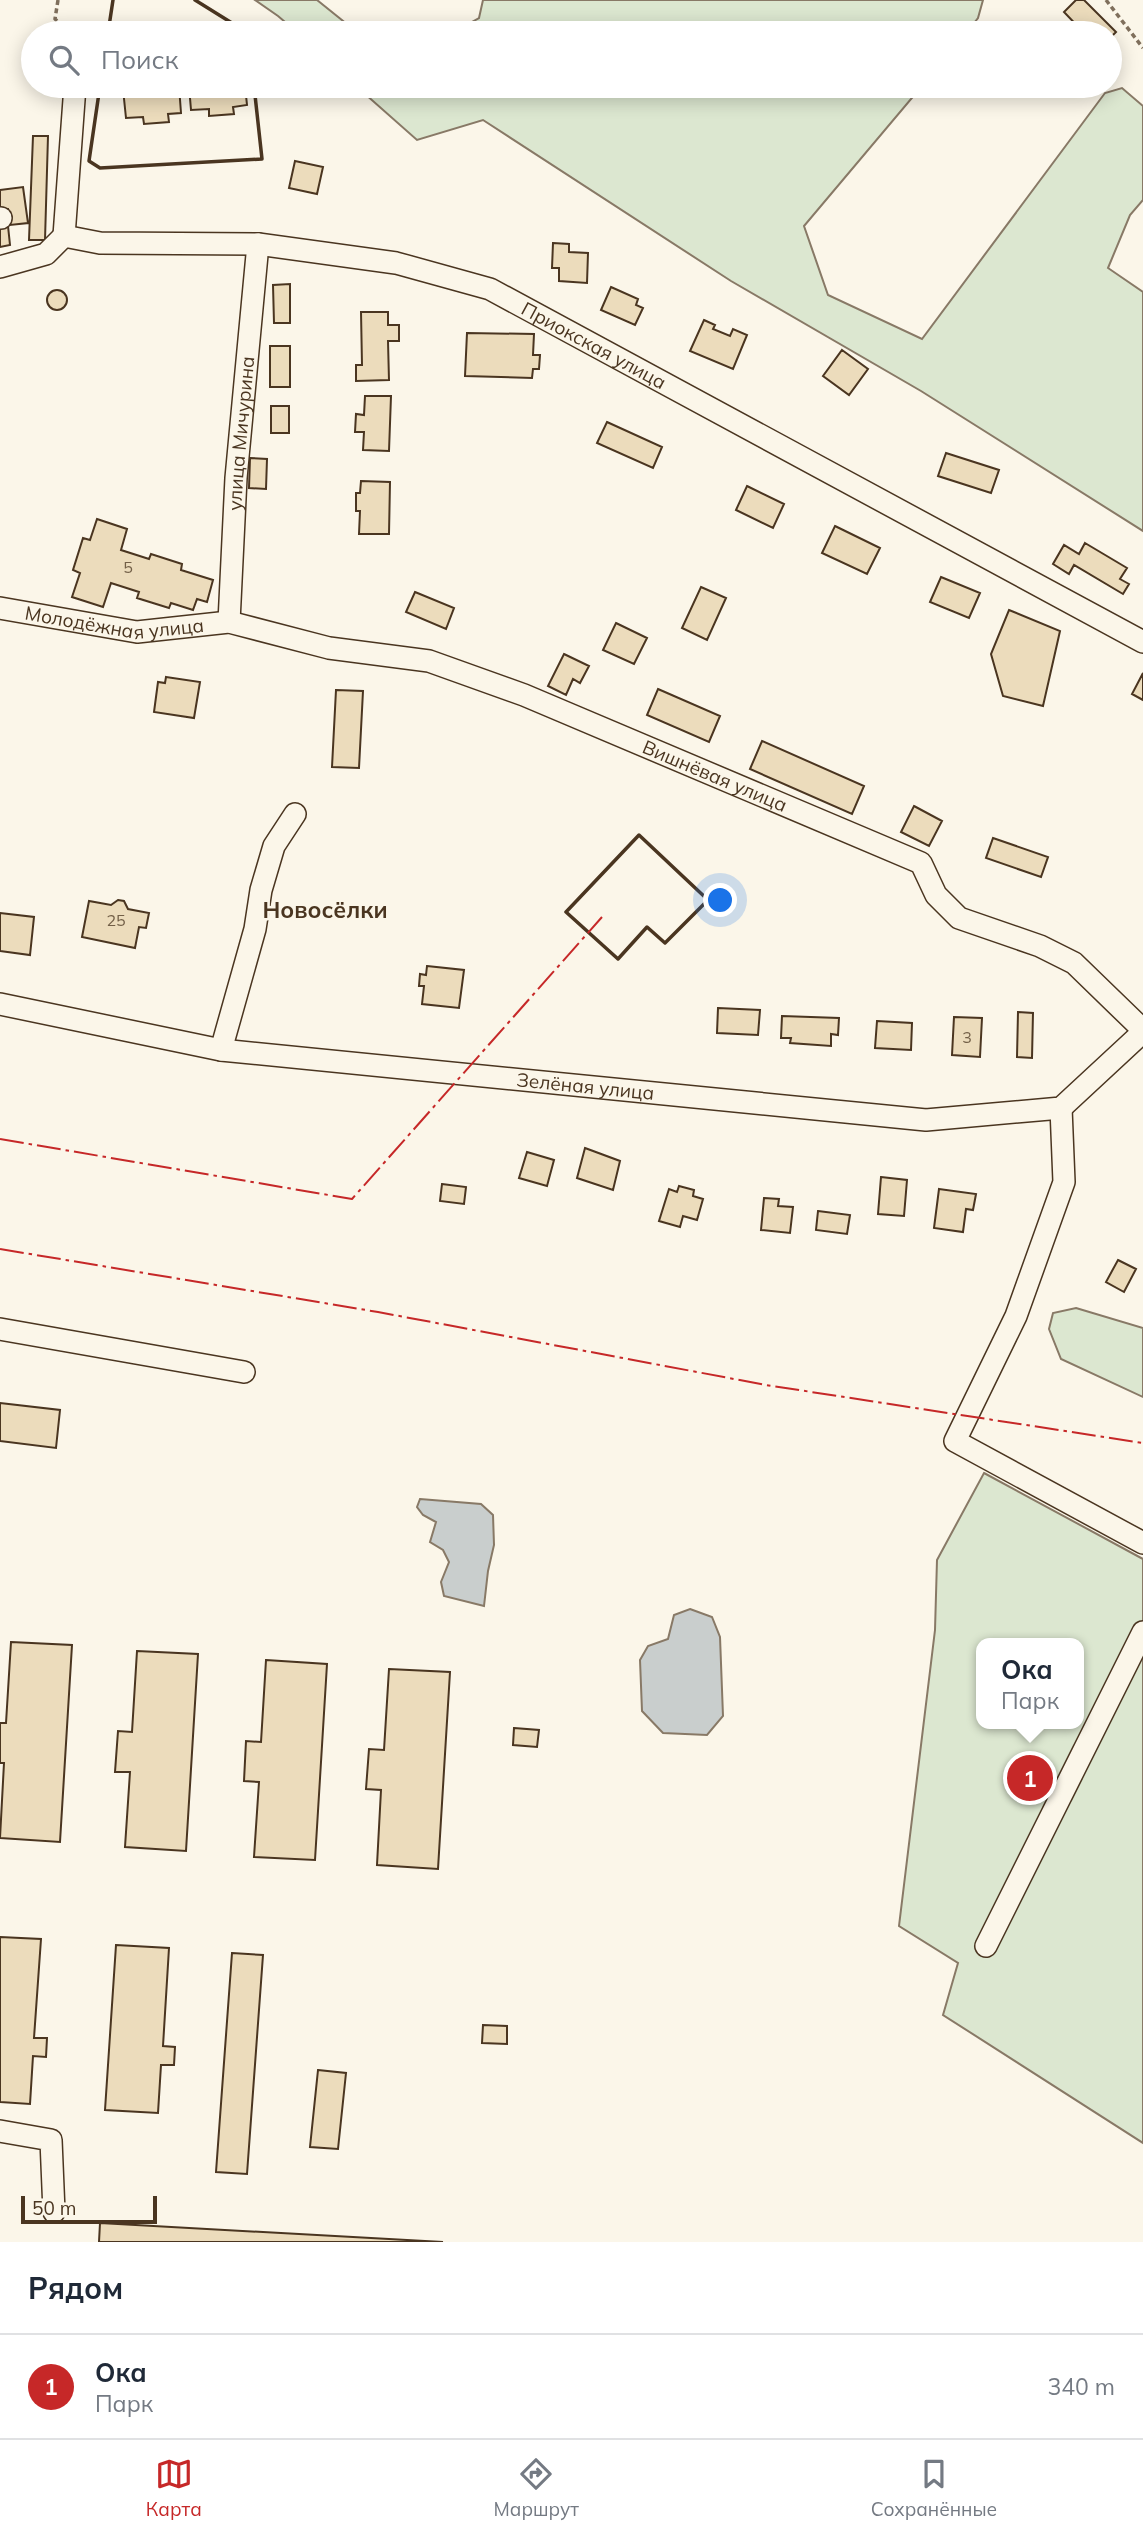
<!DOCTYPE html>
<html lang="ru">
<meta charset="utf-8">
<style>
body{margin:0;font-family:Mulish,sans-serif;background:#f6f6f7;color:#1f2937}
.scale{position:absolute;left:21px;bottom:18px;width:136px;box-sizing:border-box;padding-left:7px;border:4px solid #4a3520;border-top:0;font-size:19px;line-height:24px;white-space:nowrap;color:#4a3520;-webkit-text-stroke:5px #fbf6e9;paint-order:stroke}
.you{position:absolute;left:721px;top:901px;width:24px;height:24px;margin:-18px;border:5px solid #fff;border-radius:50%;background:#1a73e8;box-shadow:0 0 0 10px #1a73e833}
.badge{display:grid;place-items:center;width:46px;height:46px;border-radius:50%;background:#c62828;color:#fff;font-size:23px;font-weight:700}
.pin{position:absolute;translate:-50% -50%;border:4px solid #fff;box-shadow:0 2px 7px #0006}
.popup{position:absolute;left:976px;top:1638px;width:108px;height:91px;box-sizing:border-box;display:grid;place-content:center;border-radius:14px;background:#fff;filter:drop-shadow(0 2px 5px #0005);font-size:23px;white-space:nowrap;color:#747a83}
.popup b{font-size:26px;color:#1f2937}
.popup::after{content:'';position:absolute;left:50%;top:100%;margin-left:-14px;border:14px solid transparent;border-top-color:#fff}
.list{margin:0;padding:0;list-style:none}
h2{display:flex;justify-content:space-between;align-items:center;height:91px;margin:0;padding:0 28px;font-size:30px}
h2 small{font-size:23px;font-weight:400;color:#747a83}
.list li{display:grid;grid-template-columns:46px 1fr auto;gap:21px;align-items:center;box-sizing:border-box;height:105px;padding:0 28px;border-top:2px solid #e0e1e3}
.list b{display:block;font-size:26px;white-space:nowrap}
.list p{margin:0;font-size:23px;white-space:nowrap;color:#747a83}
.list em{font-size:23px;font-style:normal;color:#747a83}
.icon{flex:none;width:38px;height:38px;fill:none;stroke:currentColor;stroke-width:2;stroke-linecap:round;stroke-linejoin:round}
.map{position:relative;flex:none;width:1143px;height:2242px;overflow:hidden}
.search{position:absolute;background:#fff;box-shadow:0 4px 18px #0003;left:21px;right:21px;top:21px;height:77px;display:flex;align-items:center;gap:18px;box-sizing:border-box;padding:0 24px;border-radius:38px;color:#747a83;font-size:26px}
.sheet{height:196px;background:#fff}
nav{display:flex;justify-content:space-around;align-items:center;box-sizing:border-box;height:98px;border-top:2px solid #e0e1e3;background:#fff;font-size:19px;color:#747a83}
nav a{display:grid;justify-items:center;gap:4px}
nav .on{color:#c62828}
.map>svg:first-child{display:block}
.green{fill:#dce7d0;stroke:#887966;stroke-width:2;fill-rule:evenodd}
.water{fill:#c9cecd;stroke:#887966;stroke-width:2}
.building{fill:#ecdcbc;stroke:#4a3520;stroke-width:2}
.lines{fill:none;stroke-linecap:round;stroke-linejoin:round}
.minor-casing{stroke:#4a3520;stroke-width:24}
.path{stroke:#7f6f5c;stroke-width:3.5;stroke-dasharray:5 3.5;stroke-linecap:butt}
.minor{stroke:#fbf6e9;stroke-width:21}
.wall{stroke:#4a3520;stroke-width:3.5}
.power{stroke:#c62828;stroke-width:2;stroke-dasharray:24 5 3.5 5;stroke-linecap:butt}
.labels{text-anchor:middle;stroke-width:5;stroke-linejoin:round;paint-order:stroke}
.number-label{font-size:16px;fill:#725f47}
.street-label{font-size:19px;fill:#4a3520;stroke:#fbf6e9}
.quarter-label{font-size:23px;font-weight:bold;fill:#4a3520;stroke:#fbf6e9}
</style>
<div class="map">
<svg width="1143" height="2242" viewBox="0 0 1143 2242">
<rect width="100%" height="100%" fill="#fbf6e9"/>
<path class="green" d="M255,0H317L358,33H298L278,16Z
M483,0H983L978,18L966,33H452L479,18Z
M356,86H922L804,226L828,295L922,339L1105,93L1122,88L1143,106V200L1130,215L1108,268L1143,292V531L921,391L731,281L483,120L417,140Z
M1076,1308L1143,1328V1397L1061,1359L1049,1329L1053,1313Z
M984,1473L1143,1559V2143L943,2015L958,1963L899,1926L935,1630L937,1560ZM981,1643H1079V1724H981Z"/>
<path class="water" d="M420,1499L481,1504L493,1515L494,1545L488,1571L484,1606L444,1596L441,1582L449,1562L443,1550L430,1542L436,1522L423,1515L417,1507Z
M690,1609L712,1617L720,1637L723,1716L707,1735L663,1733L642,1711L640,1660L648,1646L668,1639L674,1615Z"/>
<path class="building" d="M1076,0H1084L1116,32L1110,38V33H1084L1064,12Z
M157,86H179L181,113L168,114L169,122L144,124L143,117L126,118L123,89Z
M189,86H245L247,105L233,107L234,114L209,116V109L191,110Z
M33,136H48L45,240H29Z
M295,161L323,167L317,194L289,188Z
M23,187L28,223L10,225L8,209L0,210V190Z
M8,226L10,245L0,247V228Z
M553,243L569,244V252L588,253L587,283L559,281V268H552Z
M290,284V323H274L273,285Z
M611,287L638,299L636,305L643,308L635,325L601,310Z
M47 300a10 10 0 1 1 20 0a10 10 0 1 1-20 0Z
M361,312H388V325H399V341H388L389,380L356,381V365H362Z
M704,320L715,325L713,329L730,336L733,329L747,335L733,369L690,351Z
M467,333L534,334L533,355H540L539,369H533L532,378L465,376Z
M270,346H290V387H270Z
M842,350L868,369L849,395L823,376Z
M365,396H391L389,451L363,450L364,432H355L356,414L364,415Z
M271,406H289V433H271Z
M607,422L662,447L653,468L597,443Z
M946,453L999,470L991,493L938,476Z
M250,458L267,459L266,489L249,488Z
M361,481L390,482L389,534H359L360,511H356V493H360Z
M747,486L784,504L773,528L736,510Z
M97,519L127,529L121,550L149,559L151,554L182,564L181,570L213,580L207,602L197,599L193,610L171,603L169,608L137,598L139,592L111,583L103,607L72,597L80,573L73,570L83,538L90,540Z
M835,526L880,548L867,574L822,553Z
M1085,543L1127,568L1120,579L1129,584L1123,594L1074,565L1069,574L1053,564L1064,545L1079,554Z
M941,577L980,593L969,618L930,602Z
M701,587L726,598L707,640L682,628Z
M415,592L454,608L446,629L406,612Z
M1009,610L1060,631L1043,706L1003,696L991,654Z
M616,623L647,638L634,664L603,650Z
M564,654L589,666L580,683L573,679L566,695L548,686Z
M1143,673V700L1132,694Z
M166,677L200,682L194,718L154,712L158,682L165,683Z
M658,689L720,716L709,742L647,715Z
M336,690L363,691L359,768L332,767Z
M762,741L864,786L852,814L750,769Z
M914,806L942,821L929,846L901,832Z
M993,838L1048,857L1041,877L986,858Z
M118,900L124,901L128,909L149,913L146,928L139,927L135,948L82,937L89,901L111,905Z
M0,913L34,917L30,955L0,951Z
M427,966L464,970L459,1008L422,1004L424,986H419L420,974L426,975Z
M718,1008L760,1010L758,1035L717,1033Z
M1018,1012L1033,1013L1032,1058L1017,1057Z
M782,1016L839,1018L838,1035L831,1034V1046L790,1043L791,1038H781Z
M954,1017L982,1018L980,1057L952,1055Z
M877,1021L912,1023L911,1050L875,1048Z
M585,1148L620,1161L613,1190L577,1178Z
M527,1152L554,1160L547,1186L519,1178Z
M881,1177L907,1180L904,1216L878,1214Z
M442,1184L466,1187L464,1204L440,1201Z
M679,1186L694,1190L693,1196L703,1199L697,1220L683,1216L680,1227L659,1221L669,1189L677,1192Z
M939,1189L976,1194L973,1210L966,1209L963,1232L934,1228Z
M764,1198L779,1199L778,1206L793,1207L790,1233L761,1230Z
M818,1211L850,1215L847,1234L816,1230Z
M1118,1260L1136,1269L1124,1292L1106,1282Z
M0,1403L60,1410L56,1448L0,1441Z
M11,1642L72,1645L60,1842L0,1838L4,1763H0V1723H6Z
M137,1651L198,1654L186,1851L125,1847L130,1772H115L118,1731L132,1732Z
M266,1660L327,1664L315,1860L254,1857L259,1782L244,1781L246,1741L261,1742Z
M389,1669L450,1672L438,1869L377,1865L381,1790L366,1789L369,1749L384,1750Z
M514,1728L539,1730L537,1747L513,1745Z
M0,1937L41,1939L34,2038H47L46,2057L33,2056L30,2104L0,2102Z
M116,1945L169,1948L163,2046L175,2047L174,2065H161L158,2113L105,2110Z
M232,1953L263,1955L247,2174L216,2172Z
M483,2025L507,2026V2044L482,2043Z
M318,2070L346,2073L338,2149L310,2147Z
M100,2223L443,2242H99Z"/>
<g class="lines">
<g class="minor-casing">
<g id="minor">
<path d="M0,218H1"/>
<path d="M64,236L75,86"/>
<path id="s1" d="M0,267L46,254L64,236L100,243L258,244L396,263L490,289L1143,642"/>
<path id="s2" d="M0,608L137,632L229,622L329,648L429,661L524,695L921,863L936,895L959,918L1040,946L1074,963L1143,1030"/>
<path id="s3" d="M229,622L236,478L258,244"/>
<path id="s4" d="M0,1004L221,1050L926,1120L1061,1108L1143,1032"/>
<path d="M221,1050L255,929L261,890L274,846L295,814"/>
<path d="M1061,1108L1064,1182L1016,1316L955,1441L1143,1543"/>
<path d="M0,1329L244,1372"/>
<path d="M986,1946L1143,1632"/>
<path d="M0,2131L51,2140L54,2212"/>
</g>
</g>
<path class="path" d="M58,0L55,19L71,33
M1106,0L1143,48"/>
<use href="#minor" class="minor"/>
<path class="wall" d="M195,0L248,33
M108,33L113,0
M100,86L89,161L100,168L262,159L254,86
M639,835L708,900L665,943L647,927L618,959L566,912Z"/>
<path class="power" d="M0,1139L352,1199L602,917
M0,1249L378,1312L766,1385L1143,1443"/>
</g>
<g class="labels">
<g class="number-label">
<text x="128" y="573">5</text>
<text x="116" y="926">25</text>
<text x="967" y="1043">3</text>
</g>
<g class="street-label">
<text dy="7" stroke="none"><textPath href="#s1" startOffset="623">Приокская улица</textPath></text>
<text dy="7" stroke="none"><textPath href="#s3" startOffset="189">улица Мичурина</textPath></text>
<text dy="7" stroke="none"><textPath href="#s2" startOffset="116">Молодёжная улица</textPath></text>
<text dy="7" stroke="none"><textPath href="#s2" startOffset="744">Вишнёвая улица</textPath></text>
<text dy="7" stroke="none"><textPath href="#s4" startOffset="592">Зелёная улица</textPath></text>
</g>
<g class="quarter-label">
<text x="325" y="918">Новосёлки</text>
</g>
</g>
</svg>
<div class="scale">50 m</div>
<div class="you"></div>
<div class="pin badge" style="left:1030px;top:1778px">1</div>
<div class="popup"><b>Ока</b>Парк</div>
<div class="search"><svg class="icon" aria-label="search" viewBox="0 0 24 24"><circle cx="10" cy="10" r="6"/><path d="M15 15l6 6"/></svg>Поиск</div>
</div>
<section class="sheet">
<h2>Рядом<small></small></h2>
<ul class="list">
<li><span class="badge">1</span><div><b>Ока</b><p>Парк</p></div><em>340 m</em></li>
</ul>
</section>
<nav>
<a class="on"><svg class="icon" aria-label="map" viewBox="0 0 24 24"><path d="M3 6l6-2 6 2 6-2v14l-6 2-6-2-6 2zM9 4v14M15 6v14"/></svg>Карта</a>
<a><svg class="icon" aria-label="directions" viewBox="0 0 24 24"><path d="M12 3l9 9-9 9-9-9zM9 14v-3h6M13 9l2 2-2 2"/></svg>Маршрут</a>
<a><svg class="icon" aria-label="saved" viewBox="0 0 24 24"><path d="M7 4h10v16l-5-4-5 4z"/></svg>Сохранённые</a>
</nav>
